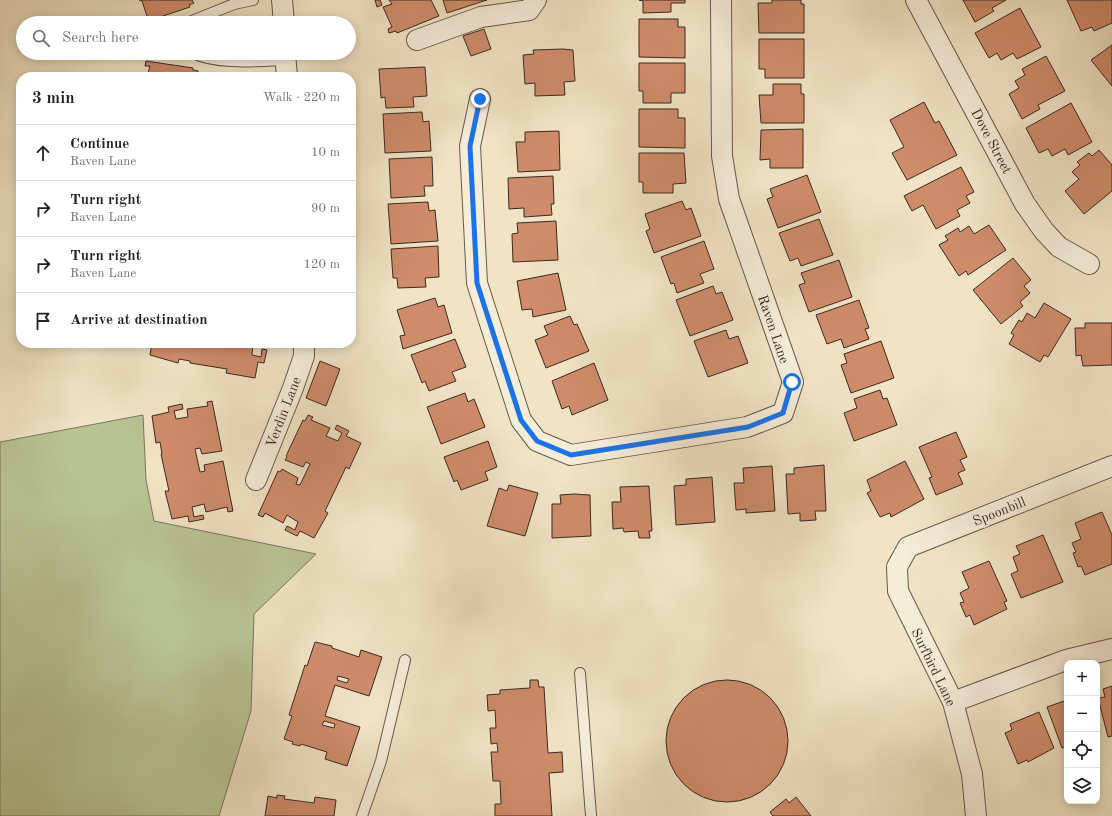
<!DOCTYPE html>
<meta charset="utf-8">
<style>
body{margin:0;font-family:"Old Standard TT",serif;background:#f6f6f6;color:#222}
.controls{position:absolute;right:12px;bottom:12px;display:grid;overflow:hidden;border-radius:8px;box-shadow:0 2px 10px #0003}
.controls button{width:36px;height:36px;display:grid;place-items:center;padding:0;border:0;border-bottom:1px solid #e0e0e0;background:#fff;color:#222;font:20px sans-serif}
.stop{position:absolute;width:12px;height:12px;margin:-9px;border:3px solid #1a73e8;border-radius:50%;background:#fff}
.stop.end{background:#1a73e8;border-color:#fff;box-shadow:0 1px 4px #0008}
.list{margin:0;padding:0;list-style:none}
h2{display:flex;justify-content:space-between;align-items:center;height:52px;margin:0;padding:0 16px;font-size:17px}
h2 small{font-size:13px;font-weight:400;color:#767676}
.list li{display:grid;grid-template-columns:26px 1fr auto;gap:12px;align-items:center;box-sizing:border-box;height:56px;padding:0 16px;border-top:1px solid #e0e0e0}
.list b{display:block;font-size:15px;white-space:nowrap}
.list p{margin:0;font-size:13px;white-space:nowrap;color:#767676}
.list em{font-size:13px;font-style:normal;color:#767676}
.icon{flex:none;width:22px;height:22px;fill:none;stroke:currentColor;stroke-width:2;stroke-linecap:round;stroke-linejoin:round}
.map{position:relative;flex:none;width:1112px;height:816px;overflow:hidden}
.search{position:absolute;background:#fff;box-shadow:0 2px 10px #0003;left:16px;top:16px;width:340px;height:44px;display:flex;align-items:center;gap:10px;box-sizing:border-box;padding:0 14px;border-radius:22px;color:#767676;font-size:15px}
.panel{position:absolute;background:#fff;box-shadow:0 2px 10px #0003;left:16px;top:72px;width:340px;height:276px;border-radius:16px}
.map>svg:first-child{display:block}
.green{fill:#b9c495;stroke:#7a765c}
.building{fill:#cf8c6b;stroke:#3a2923;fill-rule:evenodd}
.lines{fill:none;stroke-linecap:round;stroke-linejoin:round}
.service-casing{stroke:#68584c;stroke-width:12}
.minor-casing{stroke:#68584c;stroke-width:22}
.service{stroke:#f6edd9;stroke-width:10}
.minor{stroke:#f6edd9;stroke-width:20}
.route{stroke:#1a73e8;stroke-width:5}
.labels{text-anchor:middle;stroke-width:4;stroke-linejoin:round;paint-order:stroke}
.street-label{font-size:14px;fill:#3a2923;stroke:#f6edd9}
</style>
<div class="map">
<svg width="1112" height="816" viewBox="0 0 1112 816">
<rect width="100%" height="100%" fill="#f1e4c5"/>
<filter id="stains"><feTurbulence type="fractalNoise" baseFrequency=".005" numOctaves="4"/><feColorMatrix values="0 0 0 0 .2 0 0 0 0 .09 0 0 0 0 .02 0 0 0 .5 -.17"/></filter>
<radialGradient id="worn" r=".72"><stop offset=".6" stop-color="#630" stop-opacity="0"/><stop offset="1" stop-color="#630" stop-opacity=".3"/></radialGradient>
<path class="green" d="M143,415L146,480L154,521L316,554L254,614L251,711L219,816H0V442Z"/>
<path class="building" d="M139,0H192L194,3L189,5L190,7L145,22L143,18L147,16L142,1Z
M375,0H380L382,5L377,7Z
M389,0H431L439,16L397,33L396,31L389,33L388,29L392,27L383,7L392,4Z
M443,0H487L447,13Z
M639,0H685V3H671V12L643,13V1Z
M772,0H801V4H804V33H759L758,3H772Z
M963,0H1006L992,8L994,11L975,22Z
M1067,0H1112V23L1094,31L1092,27L1081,31Z
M1020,8L1041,47L1017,59L1013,53L1001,60L997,53L989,58L975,33Z
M639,19H678V27H685V58L639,57Z
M484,29L491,49L471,56L463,36Z
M759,39H804V78H765V69H759Z
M1112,45V86L1091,60Z
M563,49L573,50L575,81L564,82L565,95L535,96V83L525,84L523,55L534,54L533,50Z
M1046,56L1065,91L1038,105L1040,109L1022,119L1009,94L1019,88L1015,81L1025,75L1022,69Z
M146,61L193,68V70L198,71L197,76L147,77L150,66H145Z
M639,63H685V93H671V103H643V91H639Z
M425,67L427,96L413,97L414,107L386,108L385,97L381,98L379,69Z
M206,73H211L232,77H206Z
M773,84H801V94H804V123H761L759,95H773Z
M924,102L935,123L939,121L957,155L907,180L892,153L904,147L890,120Z
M1071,103L1092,142L1068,155L1065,149L1052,156L1048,149L1039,153L1026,128Z
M639,109H678V118H685V148L639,147Z
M422,112L423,122L429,121L431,151L385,153L383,114Z
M803,129V168H770V159L760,160L761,130Z
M559,131L560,170L518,172L516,142H525V132Z
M1099,150L1112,165V191L1084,214L1065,191L1079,179L1072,172L1080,165L1077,162L1089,153L1092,156Z
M639,153H684L686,183L673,184V193H643V182H639Z
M432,157L433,186H424L425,196L391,198L389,159Z
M961,167L974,192L966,196L970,203L957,210L960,216L936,229L923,205L912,211L904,196Z
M807,175L821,212L778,228L767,199L773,197L770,189Z
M553,176L554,204H551L552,215L524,217V208L509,209L508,178Z
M682,201L686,210L691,208L701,236L654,253L646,231L650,229L645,214Z
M428,202L429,211L435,210L438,241L391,244L388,204Z
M819,219L833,255L801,266L798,258L790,261L779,233Z
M556,221L558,260L513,262L512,234L518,233L517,223Z
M989,225L1006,250L968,275L966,271L959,276L939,245L948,240L945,236L958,228L960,232L969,226L974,234Z
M704,241L714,269L700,274L704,283L677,293L674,283L671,284L661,257Z
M438,246L439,277L425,278L426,287L398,288L397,278H393L391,249Z
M1013,258L1031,280L1024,286L1030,293L1020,302L1023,306L1001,324L973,290Z
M839,260L852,297L809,312L799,285L805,283L801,273Z
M558,273L566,310L533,317L532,309L522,310L517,281Z
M713,286L716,294L722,292L733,320L690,336L676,300Z
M435,298L438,307L444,305L452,333L403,349L400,336L405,335L397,310Z
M859,300L869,328L865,329L869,339L844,348L841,339L827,344L816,315Z
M1044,303L1071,319L1048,357L1044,355L1040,362L1009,344L1014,335L1011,333L1019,320L1022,322L1027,313L1035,318Z
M570,316L574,325L577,324L589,351L546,368L535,340L548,335L544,326Z
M1085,323H1112V365L1083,366L1081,355L1076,356L1075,328H1085Z
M726,330L729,339L738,336L748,363L708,377L694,341Z
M455,339L466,367L452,372L456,381L429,391L425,381L422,383L411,355Z
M881,341L894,378L851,393L841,365L847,363L844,354Z
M152,343H253L252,355L261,357L262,349L267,350L264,363L258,362L255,378L226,373L227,369L190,363V361L179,359L178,363L150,355Z
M320,361L340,369L326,406L306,398Z
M594,363L608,400L572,415L569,406L562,409L552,381Z
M880,390L883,399L887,398L897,425L854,441L844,413L857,408L854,399Z
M465,393L468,402L474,399L485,427L441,444L427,407Z
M212,401L222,451L202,454L200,448L195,449L200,472L205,471L204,465L223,461L233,511L228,512L227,507L206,512L204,504L192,507L194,517L203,515L204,519L189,522L188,516L172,519L165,491H169L161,454H162L160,442L156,443L152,416L169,412L168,407L182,404L183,409L174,411L176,419L188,417L187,409L208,406L207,402Z
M308,415L313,417L311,420L330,428L326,436L338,441L342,433L335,429L337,425L349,431L346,436L361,443L349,469L346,467L325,511L328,513L314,538L300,531L297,536L285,530L287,526L295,530L298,522L287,515L283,523L265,513L263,517L258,515L278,471L280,472L282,469L298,478L296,484L300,485L310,464L306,462L303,467L285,460L287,457L286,456L303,420L305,421Z
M956,432L967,457L960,460L965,470L958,473L963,484L936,495L929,478L932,477L919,447Z
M488,441L497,467L485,472L488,480L461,490L457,480L454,482L444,457Z
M905,461L924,499L891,517L890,513L880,517L867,493L871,491L867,480Z
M824,465L826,511H815L816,520L800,521V513L788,514L786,474H794V468Z
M772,466L775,511L746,513V509L736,510L734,483H744L743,468Z
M712,477L715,522L676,525L674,486L686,485V479Z
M509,485L538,493L525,536L487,526L499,488L507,491Z
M649,486L652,531H649L650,538H639L638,531L624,532L623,528L613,529L612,502H621L620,487Z
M574,494L590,495L591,536L552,538V504H561L560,495Z
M1102,512L1112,535V564L1085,575L1081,566L1078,567L1073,553L1076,552L1072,543L1081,539L1075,523Z
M1043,535L1063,582L1021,598L1011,574L1018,571L1013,557L1020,554L1016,546Z
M989,561L1007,601L1004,602L1007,609L974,625L970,615L966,617L960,603L964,602L960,593L969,588L962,572Z
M315,642L332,646V648L359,657L361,650L382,657L369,696L335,685L325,716L360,727L347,766L325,759L327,752L301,744L300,746L292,744L293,742L284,739L292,716L289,715L305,665L307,666ZM338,676L349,679L347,683L337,680ZM324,721L335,724L334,728L322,725Z
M666 741a61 61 0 1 1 122 0a61 61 0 1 1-122 0Z
M530,680H538L539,687H544L548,753L562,752L563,772L549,773L552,816H495V804H501L500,781H493L491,752H498L497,743L491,744L490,728H496L495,710L488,711L487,695L500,694V690L530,688Z
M1112,686V736L1108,737L1098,698L1105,697L1103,689Z
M1067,700V746L1062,748L1047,707Z
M1039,712L1054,748L1028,762L1027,760L1018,764L1005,733L1012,730L1010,724Z
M277,795L285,796L284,799L314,803L315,797L336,800L334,816H265L268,796L277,798Z
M796,797L811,816H773L770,812L786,799L789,803Z"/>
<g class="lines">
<g class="service-casing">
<path id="service" d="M187,23L234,4L253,0
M193,53C218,65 258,61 286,60
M580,673L591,816
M362,816L381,761L405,660"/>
</g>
<g class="minor-casing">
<path id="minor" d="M282,0L284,23
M916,0L1025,204L1044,231L1059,247L1089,264
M417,40L481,17L529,10L536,0
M285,53L287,77
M480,99L470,146L477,283L521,420L537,441L571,455L747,427L783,413L793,382L729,199L722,156L721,0
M256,480L293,388L304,356V343
M953,702L1066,660L1112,649
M976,816L972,774L953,702L898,591L897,567L908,547L1112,466"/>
</g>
<use href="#service" class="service"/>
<use href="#minor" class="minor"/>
</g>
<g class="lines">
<path class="route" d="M480,99L470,146L477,283L521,420L537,441L571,455L748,427L783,413L792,382"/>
</g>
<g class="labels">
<g class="street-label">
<text transform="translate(992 141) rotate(62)" y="5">Dove Street</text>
<text transform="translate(774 329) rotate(71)" y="5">Raven Lane</text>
<text transform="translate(283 412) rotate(-69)" y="5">Verdin Lane</text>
<text transform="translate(999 511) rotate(-22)" y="5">Spoonbill</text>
<text transform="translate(934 667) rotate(64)" y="5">Surfbird Lane</text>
</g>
</g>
<rect width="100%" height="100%" filter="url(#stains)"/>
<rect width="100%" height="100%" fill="url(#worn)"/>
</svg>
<div class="controls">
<button>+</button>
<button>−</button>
<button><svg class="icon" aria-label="locate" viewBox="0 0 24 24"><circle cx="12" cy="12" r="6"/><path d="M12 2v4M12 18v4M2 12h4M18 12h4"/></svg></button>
<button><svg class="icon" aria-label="layers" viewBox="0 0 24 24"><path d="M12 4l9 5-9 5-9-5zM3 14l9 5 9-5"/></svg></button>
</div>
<div class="stop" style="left:792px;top:382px"></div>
<div class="stop end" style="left:480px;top:99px"></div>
<div class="search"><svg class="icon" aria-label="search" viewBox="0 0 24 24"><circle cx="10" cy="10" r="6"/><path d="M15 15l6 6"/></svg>Search here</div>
<section class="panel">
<h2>3 min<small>Walk · 220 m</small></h2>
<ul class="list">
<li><svg class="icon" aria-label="ahead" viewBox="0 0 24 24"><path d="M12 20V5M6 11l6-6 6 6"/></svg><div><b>Continue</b><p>Raven Lane</p></div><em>10 m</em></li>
<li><svg class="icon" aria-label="right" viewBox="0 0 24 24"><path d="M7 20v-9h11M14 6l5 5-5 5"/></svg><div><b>Turn right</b><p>Raven Lane</p></div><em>90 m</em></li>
<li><svg class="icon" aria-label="right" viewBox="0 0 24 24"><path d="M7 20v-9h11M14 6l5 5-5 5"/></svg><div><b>Turn right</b><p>Raven Lane</p></div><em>120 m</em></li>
<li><svg class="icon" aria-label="arrive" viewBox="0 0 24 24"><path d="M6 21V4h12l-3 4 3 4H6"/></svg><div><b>Arrive at destination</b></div></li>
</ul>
</section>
</div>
